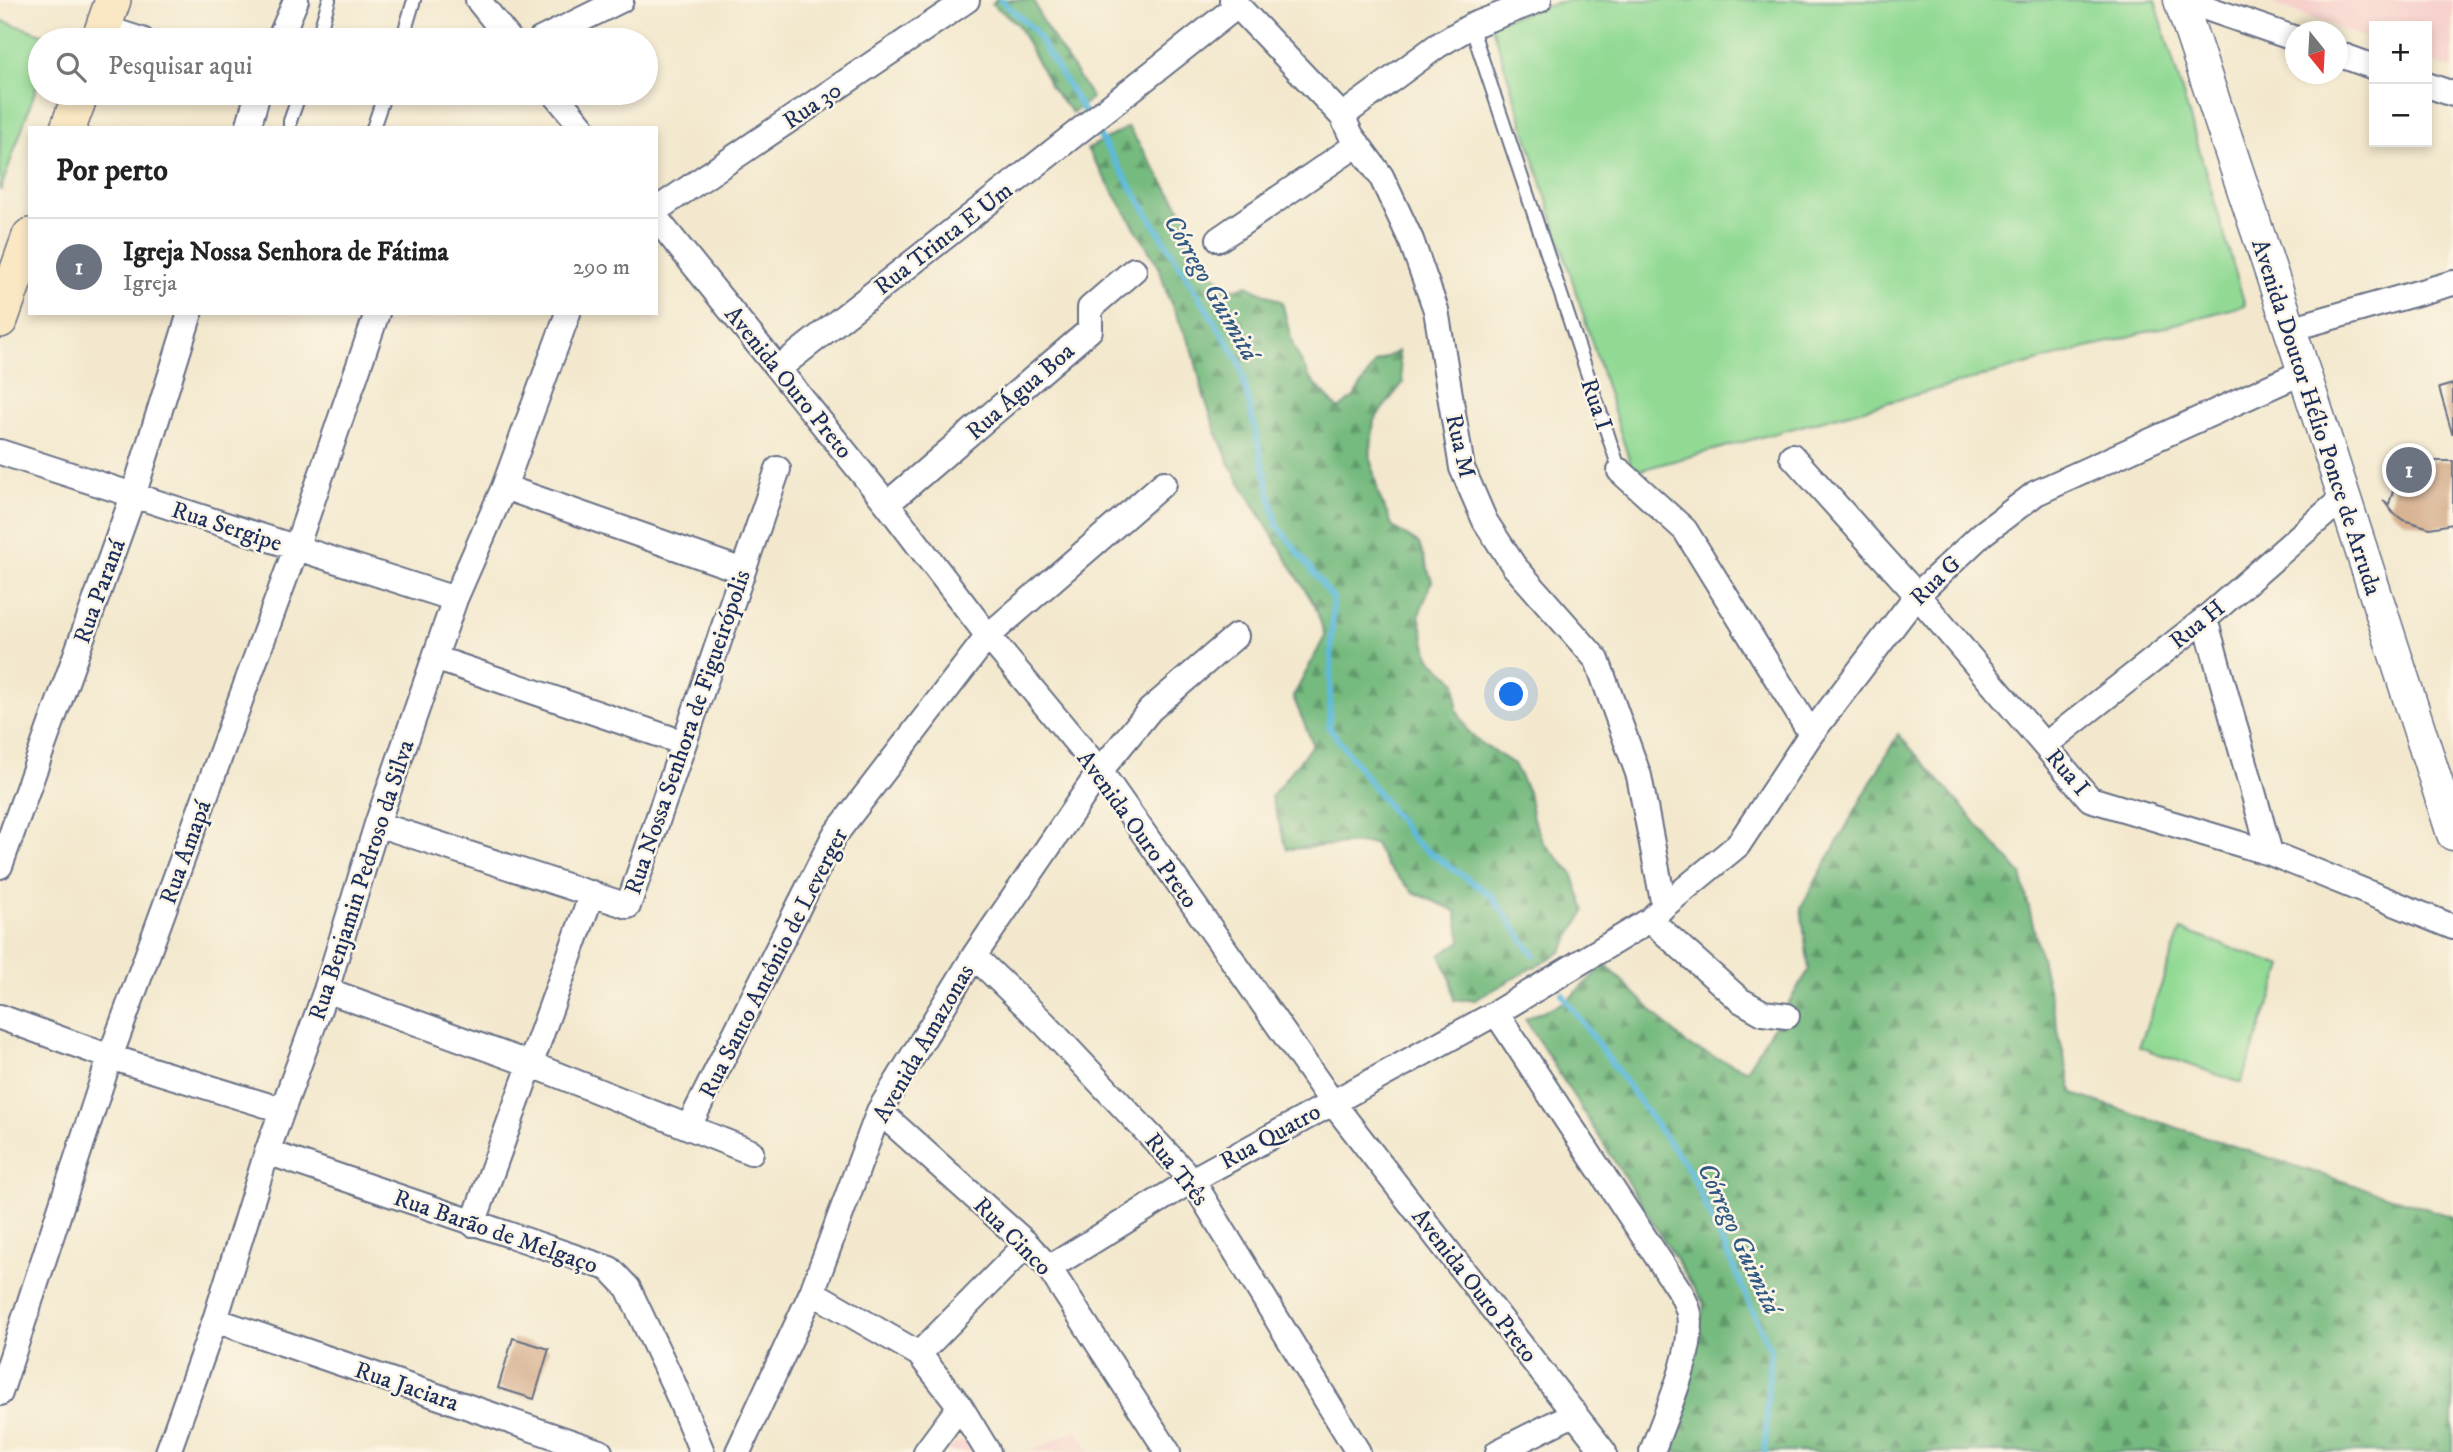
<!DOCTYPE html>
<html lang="pt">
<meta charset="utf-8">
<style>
body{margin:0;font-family:"IM FELL DW Pica",serif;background:#f6f6f6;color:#222}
.controls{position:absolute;right:21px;top:21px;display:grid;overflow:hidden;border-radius:0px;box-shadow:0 4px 10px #0003}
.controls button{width:63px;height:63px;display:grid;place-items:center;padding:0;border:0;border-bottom:2px solid #e0e0e0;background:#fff;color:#222;font:35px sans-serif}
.compass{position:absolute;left:2285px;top:21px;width:63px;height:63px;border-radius:50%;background:#fff;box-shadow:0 4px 10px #0003;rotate:162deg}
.you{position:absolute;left:1512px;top:695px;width:24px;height:24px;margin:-18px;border:5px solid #fff;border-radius:50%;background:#1a73e8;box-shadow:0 0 0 10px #1a73e833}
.badge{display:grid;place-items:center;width:46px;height:46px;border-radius:50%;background:#1f6fb2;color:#fff;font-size:23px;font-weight:700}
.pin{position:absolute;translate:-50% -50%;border:4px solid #fff;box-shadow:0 2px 7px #0006}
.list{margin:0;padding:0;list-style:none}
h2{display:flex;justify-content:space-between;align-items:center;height:91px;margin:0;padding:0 28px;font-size:30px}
h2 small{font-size:23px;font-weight:400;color:#767676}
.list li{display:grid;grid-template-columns:46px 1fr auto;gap:21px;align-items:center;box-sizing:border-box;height:98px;padding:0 28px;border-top:2px solid #e0e0e0}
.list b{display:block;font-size:26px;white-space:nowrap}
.list p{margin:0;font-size:23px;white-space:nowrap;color:#767676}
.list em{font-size:23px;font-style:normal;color:#767676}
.icon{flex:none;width:38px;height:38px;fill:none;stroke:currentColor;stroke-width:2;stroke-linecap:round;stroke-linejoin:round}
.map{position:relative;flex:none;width:2453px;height:1452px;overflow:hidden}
.search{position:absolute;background:#fff;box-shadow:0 4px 10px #0003;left:28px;top:28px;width:630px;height:77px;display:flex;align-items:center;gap:18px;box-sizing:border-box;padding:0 24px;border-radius:38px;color:#767676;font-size:26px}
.panel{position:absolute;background:#fff;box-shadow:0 4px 10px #0003;left:28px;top:126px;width:630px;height:189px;border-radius:0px}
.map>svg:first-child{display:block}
.built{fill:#f7d0cc}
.forest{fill:url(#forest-firs);stroke:#48746e;stroke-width:2}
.pitch{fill:#92da94;stroke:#568479;stroke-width:2}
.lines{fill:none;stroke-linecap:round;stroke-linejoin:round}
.stream{stroke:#5dbadb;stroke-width:6}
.building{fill:#cfa17d}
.service-casing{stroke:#677085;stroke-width:16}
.minor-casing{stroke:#677085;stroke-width:28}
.tertiary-casing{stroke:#677085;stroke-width:35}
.secondary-casing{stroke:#677085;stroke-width:38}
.service{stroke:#fff;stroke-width:12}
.minor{stroke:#fff;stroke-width:24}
.tertiary{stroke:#fff;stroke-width:32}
.secondary{stroke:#fae7c3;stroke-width:35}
.labels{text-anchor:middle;stroke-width:5;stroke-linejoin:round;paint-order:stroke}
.street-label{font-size:24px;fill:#1b2f5e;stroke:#fcf5e5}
.water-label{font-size:26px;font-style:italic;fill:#2f5984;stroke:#fcf5e5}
</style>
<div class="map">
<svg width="2453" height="1452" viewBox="0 0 2453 1452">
<defs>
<pattern id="forest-firs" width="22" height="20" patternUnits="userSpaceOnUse" patternTransform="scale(1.75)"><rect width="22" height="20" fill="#75ba7e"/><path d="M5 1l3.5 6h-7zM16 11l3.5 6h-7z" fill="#5f986a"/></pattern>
</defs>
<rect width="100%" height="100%" fill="#fcf5e5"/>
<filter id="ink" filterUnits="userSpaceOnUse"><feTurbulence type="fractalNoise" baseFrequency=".0143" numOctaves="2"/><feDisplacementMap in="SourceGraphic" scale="14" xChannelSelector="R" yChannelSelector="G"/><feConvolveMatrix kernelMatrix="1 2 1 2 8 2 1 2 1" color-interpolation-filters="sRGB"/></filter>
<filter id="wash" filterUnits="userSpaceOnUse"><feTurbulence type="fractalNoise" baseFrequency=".00686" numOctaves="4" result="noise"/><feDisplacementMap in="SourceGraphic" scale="28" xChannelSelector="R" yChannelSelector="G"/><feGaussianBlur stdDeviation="1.57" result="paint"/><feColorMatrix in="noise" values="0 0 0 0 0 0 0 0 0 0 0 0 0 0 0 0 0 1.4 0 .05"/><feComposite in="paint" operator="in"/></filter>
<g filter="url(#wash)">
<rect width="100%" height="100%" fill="#f3e8cd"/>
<path class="built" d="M2261,0H2453V69L2427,60V26H2374V41Z
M1076,1429L1092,1452H1030Z
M970,1437L981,1452H947L953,1445Z"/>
<path class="forest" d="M996,0H1034L1042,21L1092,98L1072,113L1052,89L1017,24L992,4Z
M1128,127L1189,222L1194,246L1211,272L1232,289L1247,285L1282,302L1293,346L1309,377L1338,409L1354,397L1375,363L1398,351L1403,383L1374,420L1370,457L1379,496L1393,527L1419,544L1432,581L1419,615L1429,657L1456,682L1457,710L1468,731L1482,744L1514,764L1528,792L1533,819L1543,842L1572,873L1585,911L1561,952L1475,1000H1454L1451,980L1440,955L1461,941L1456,911L1413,892L1386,865L1375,844C1345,841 1317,848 1287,849L1271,797L1313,744L1293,697L1325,636L1315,606L1231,467L1217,434L1203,393L1193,351L1168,297L1159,267L1087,149Z
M1898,734L2021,874L2073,1094L2453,1217V1452H1674L1704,1304L1525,1019L1567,1001L1605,964L1688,1046L1746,1070L1809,970L1801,907Z"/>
<path class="pitch" d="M1568,0H2155L2245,305L1633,472L1491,23Z
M0,20L54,38L53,40H40V77L0,191Z
M2181,930L2283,966L2241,1083L2139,1047Z"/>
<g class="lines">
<path class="stream" d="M1001,0L1033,29L1088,118
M1094,127L1239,361L1277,525L1333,598L1329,727L1415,842L1492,896L1534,955
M1562,994L1691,1173L1770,1349L1765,1452"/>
</g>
<g id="blocks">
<path class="building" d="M2453,384V433H2452L2439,388Z
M2435,461H2453V524L2430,528L2403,520L2392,512L2383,500L2389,504L2394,488L2412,471Z
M513,1338L549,1349L534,1399L498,1388Z"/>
</g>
</g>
<g filter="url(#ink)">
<use href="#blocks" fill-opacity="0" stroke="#677085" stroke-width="2"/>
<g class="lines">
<g class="service-casing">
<path id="service" d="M1471,26L1620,471
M317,40L329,0
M402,40L414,0
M290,128V121L300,93
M373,128L385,93"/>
</g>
<g class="minor-casing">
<path id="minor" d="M478,0L510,40
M1232,0L1342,116L1351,135L1381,176L1411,240L1436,310L1462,468L1485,521L1514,566L1597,660L1639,776L1664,906
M2183,0L2296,39
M104,28L142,40
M279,40L296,0
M540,40L621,0
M2338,54L2374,67
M2427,85L2453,94
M554,93L583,128
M1342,116L1437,46L1471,26L1539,0
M248,128L258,93
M656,210L967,0
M656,218L887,504L988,636L1100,771L1332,1102L1604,1452
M1219,239L1358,144
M2290,329L2453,283
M779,368L1237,6
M0,452L455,599
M1792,456L1917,595L2090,799L2270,853L2453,927
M1620,471L1685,530L1811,734
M504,487L743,571
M887,504L1090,330V308L1134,270
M2205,619L2270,853
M435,658L684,743
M2045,745L2205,619L2344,497
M377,824L628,906L778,469
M0,866L133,496L190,313
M1650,920L1740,1000L1763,1013L1787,1016
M974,956L1044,1023L1192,1180L1358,1452
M326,990L530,1064L751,1152
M1496,1013L1681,1293C1684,1300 1688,1307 1689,1314C1695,1352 1665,1415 1652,1452
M0,1017L110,1057L282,1110
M879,1111L1027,1244L1049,1268L1168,1452
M689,1126L834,836L988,636L1164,483
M267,1152L610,1269L628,1288L673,1383L702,1452
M473,1224L592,893
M1049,1268L1192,1180L1496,1013L1650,920L1664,906L1738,845L1811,734L1917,595L1982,534L2036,493L2303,372
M812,1292L919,1354L960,1406L988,1452
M215,1320L600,1452
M919,1354L1027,1244
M0,1393L110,1057L296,548L377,313
M168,1452L215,1320L267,1152L326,990L377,824L455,599L504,487L568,313
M738,1452L812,1292L879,1111L974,956L1100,771L1150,710L1236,636
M926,1452L960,1406
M1498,1452L1575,1413"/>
</g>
<g class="tertiary-casing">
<path id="tertiary" d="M2180,0L2290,329L2453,834"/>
</g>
<g class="secondary-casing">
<path id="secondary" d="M99,40L113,0
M68,128L81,93
M0,320L30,236"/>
</g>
<use href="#service" class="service"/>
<use href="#minor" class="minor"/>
<use href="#tertiary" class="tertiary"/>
<use href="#secondary" class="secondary"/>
</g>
</g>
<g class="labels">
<g class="street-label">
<text transform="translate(812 105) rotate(-34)" y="8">Rua 30</text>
<text transform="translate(943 238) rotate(-38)" y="8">Rua Trinta E Um</text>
<text transform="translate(789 382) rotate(51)" y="8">Avenida Ouro Preto</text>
<text transform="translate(1020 391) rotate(-41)" y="8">Rua Água Boa</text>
<text transform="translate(1597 404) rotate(71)" y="8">Rua I</text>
<text transform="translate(2317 417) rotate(72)" y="8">Avenida Doutor Hélio Ponce de Arruda</text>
<text transform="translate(1461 446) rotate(77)" y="8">Rua M</text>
<text transform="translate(227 526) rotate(18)" y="8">Rua Sergipe</text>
<text transform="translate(1935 580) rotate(-45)" y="8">Rua G</text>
<text transform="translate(99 591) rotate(-70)" y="8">Rua Paraná</text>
<text transform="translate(2197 624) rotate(-39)" y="8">Rua H</text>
<text transform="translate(687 732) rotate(-71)" y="8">Rua Nossa Senhora de Figueirópolis</text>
<text transform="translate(2068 772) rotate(49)" y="8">Rua I</text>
<text transform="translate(1138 829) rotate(54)" y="8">Avenida Ouro Preto</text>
<text transform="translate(185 852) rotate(-70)" y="8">Rua Amapá</text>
<text transform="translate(361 880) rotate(-72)" y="8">Rua Benjamin Pedroso da Silva</text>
<text transform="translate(773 963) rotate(-63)" y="8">Rua Santo Antônio de Leverger</text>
<text transform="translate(923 1043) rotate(-60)" y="8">Avenida Amazonas</text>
<text transform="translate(1270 1136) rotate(-29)" y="8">Rua Quatro</text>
<text transform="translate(1177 1169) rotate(51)" y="8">Rua Três</text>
<text transform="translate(496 1231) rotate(19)" y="8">Rua Barão de Melgaço</text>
<text transform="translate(1013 1236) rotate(45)" y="8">Rua Cinco</text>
<text transform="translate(1475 1285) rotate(52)" y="8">Avenida Ouro Preto</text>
<text transform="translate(407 1386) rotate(19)" y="8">Rua Jaciara</text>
</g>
<g class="water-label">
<text transform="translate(1212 287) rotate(60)" y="9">Córrego Guimitá</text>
<text transform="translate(1740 1238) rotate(65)" y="9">Córrego Guimitá</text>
</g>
</g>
</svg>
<div class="controls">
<button>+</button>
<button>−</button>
</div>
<svg class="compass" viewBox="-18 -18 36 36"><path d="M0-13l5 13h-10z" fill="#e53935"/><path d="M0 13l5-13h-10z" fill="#767676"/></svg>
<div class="you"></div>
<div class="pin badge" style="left:2409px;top:470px;background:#6b7280">1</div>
<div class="search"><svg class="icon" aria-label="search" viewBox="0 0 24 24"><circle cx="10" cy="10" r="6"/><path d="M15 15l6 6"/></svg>Pesquisar aqui</div>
<section class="panel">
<h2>Por perto<small></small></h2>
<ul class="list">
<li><span class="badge" style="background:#6b7280">1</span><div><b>Igreja Nossa Senhora de Fátima</b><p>Igreja</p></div><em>290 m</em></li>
</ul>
</section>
</div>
